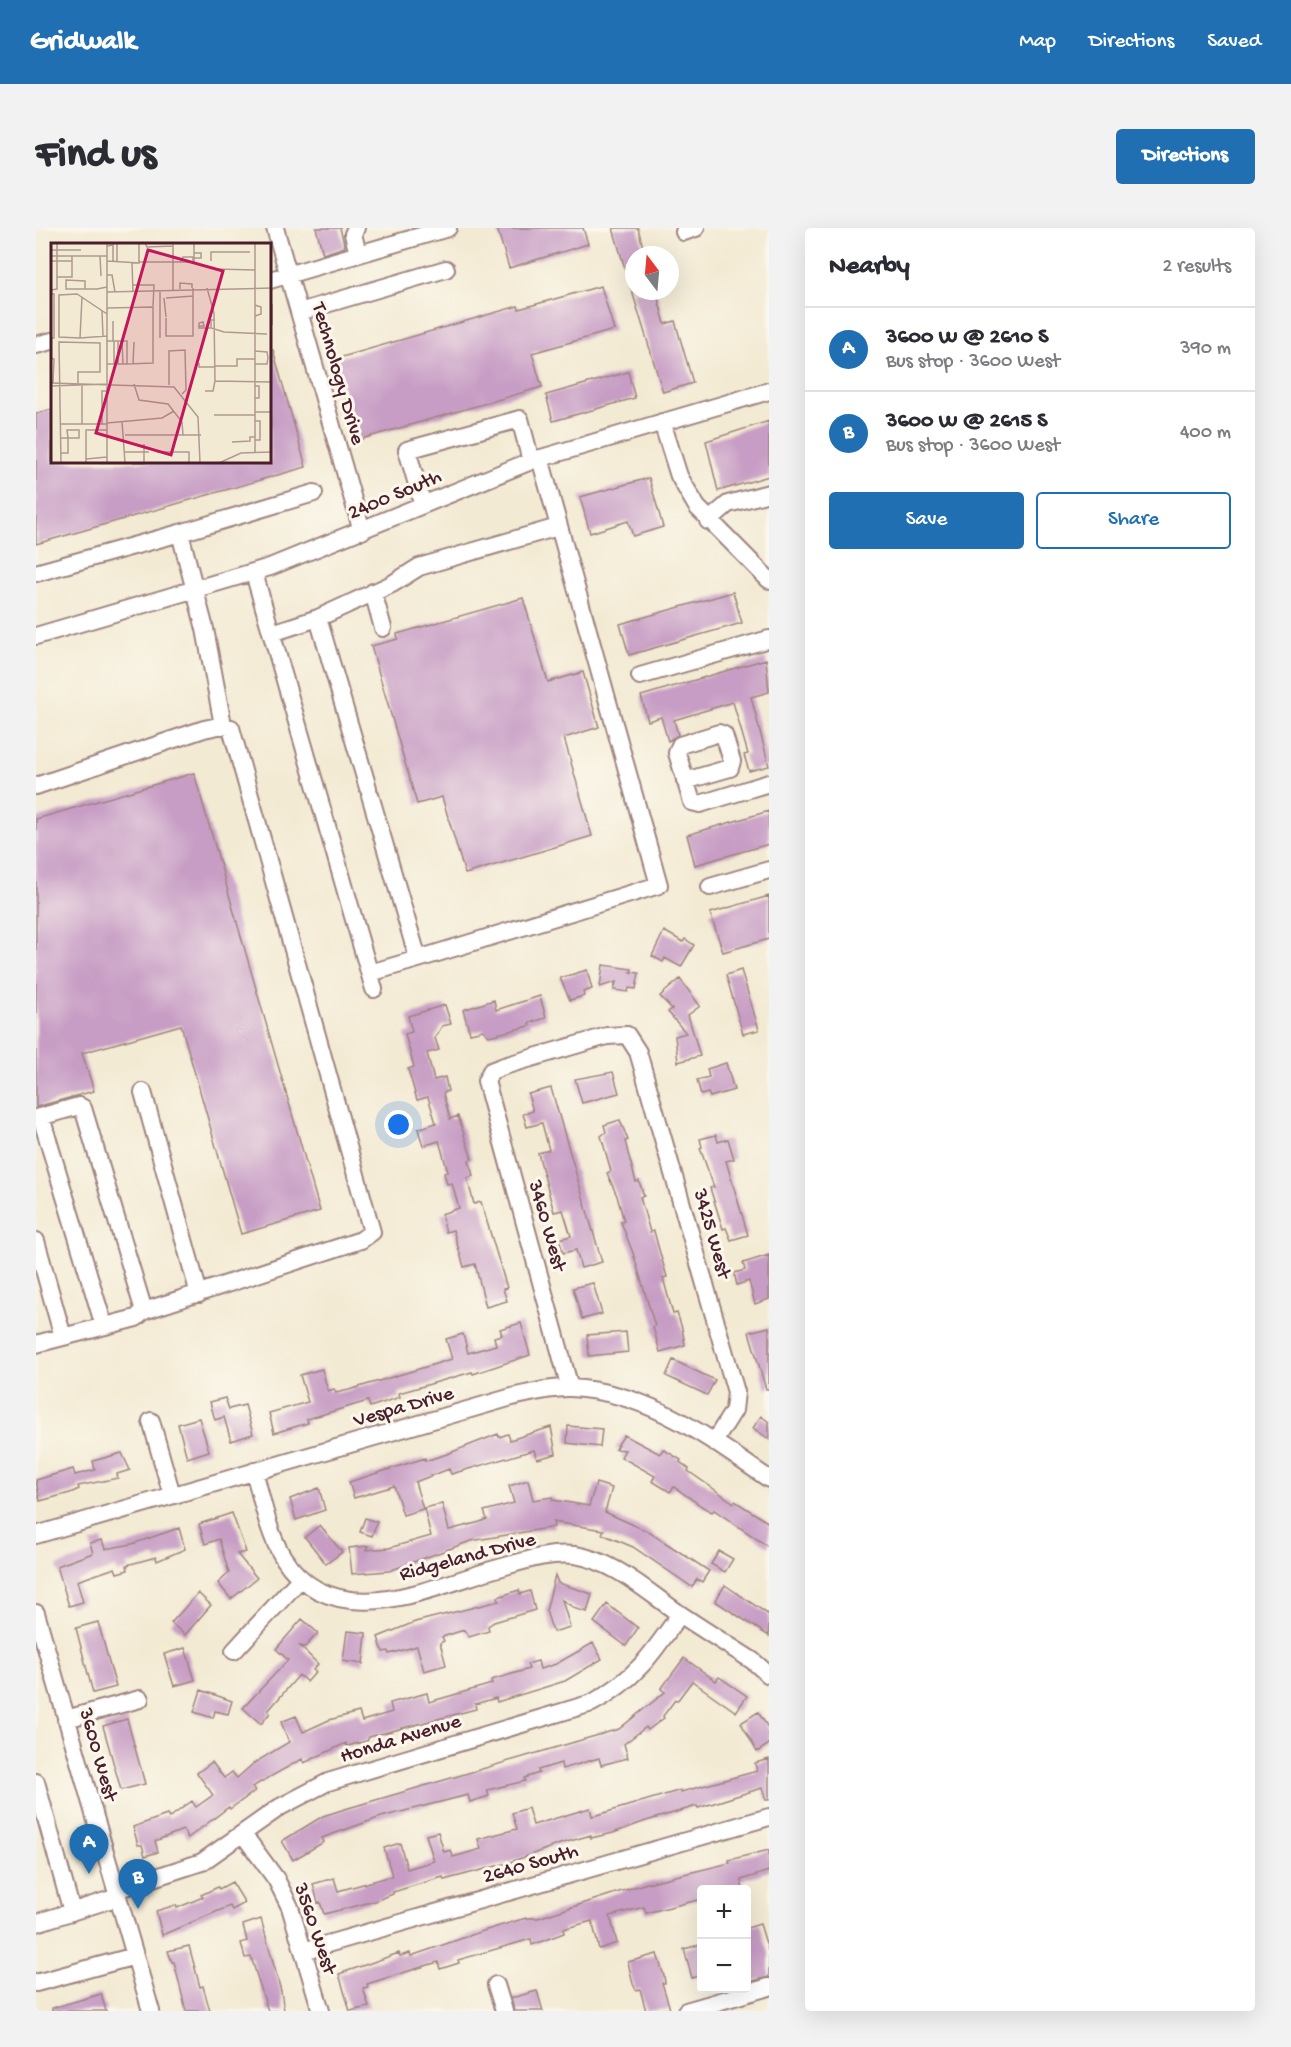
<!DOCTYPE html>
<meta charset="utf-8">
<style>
body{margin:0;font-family:"Gochi Hand",sans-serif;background:#f2f2f3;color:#2b2b33}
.controls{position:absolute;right:18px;bottom:18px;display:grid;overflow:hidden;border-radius:6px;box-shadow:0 6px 24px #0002}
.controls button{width:54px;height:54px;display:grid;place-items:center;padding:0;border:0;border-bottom:2px solid #e1e1e2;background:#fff;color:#2b2b33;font:30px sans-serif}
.compass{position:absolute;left:589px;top:18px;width:54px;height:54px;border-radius:50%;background:#fff;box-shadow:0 6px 24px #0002;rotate:344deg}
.you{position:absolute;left:363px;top:897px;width:21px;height:21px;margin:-15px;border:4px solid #fff;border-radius:50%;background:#1a73e8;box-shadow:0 0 0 9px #1a73e833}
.badge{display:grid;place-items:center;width:39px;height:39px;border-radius:50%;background:#1f6fb2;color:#fff;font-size:20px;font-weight:700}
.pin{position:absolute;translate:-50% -50px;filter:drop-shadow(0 2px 3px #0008)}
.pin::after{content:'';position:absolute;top:32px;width:21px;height:18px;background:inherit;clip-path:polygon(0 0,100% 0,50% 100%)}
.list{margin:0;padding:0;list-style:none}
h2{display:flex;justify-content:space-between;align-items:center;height:78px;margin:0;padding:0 24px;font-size:26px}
h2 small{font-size:20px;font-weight:400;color:#7c7c81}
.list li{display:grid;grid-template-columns:39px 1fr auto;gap:18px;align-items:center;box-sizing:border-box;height:84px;padding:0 24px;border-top:2px solid #e1e1e2}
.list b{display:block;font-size:22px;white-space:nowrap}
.list p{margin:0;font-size:20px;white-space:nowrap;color:#7c7c81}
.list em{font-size:20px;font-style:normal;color:#7c7c81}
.actions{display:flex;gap:12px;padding:18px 24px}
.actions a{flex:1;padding:14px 0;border:2px solid #1f6fb2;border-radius:6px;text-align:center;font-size:21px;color:#1f6fb2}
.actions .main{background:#1f6fb2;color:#fff}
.map{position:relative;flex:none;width:733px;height:1783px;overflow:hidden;border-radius:6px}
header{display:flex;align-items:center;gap:36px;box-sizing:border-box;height:84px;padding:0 30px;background:#1f6fb2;color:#fff}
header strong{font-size:28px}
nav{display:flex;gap:33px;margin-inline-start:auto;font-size:21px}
.intro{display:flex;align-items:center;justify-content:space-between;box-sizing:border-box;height:144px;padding:0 36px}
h1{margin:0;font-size:42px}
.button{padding:15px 27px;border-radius:6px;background:#1f6fb2;color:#fff;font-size:21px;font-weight:700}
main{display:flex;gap:36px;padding:0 36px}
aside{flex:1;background:#fff;border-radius:6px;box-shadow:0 6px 24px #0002}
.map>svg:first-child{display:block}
.building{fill:#c79dc5}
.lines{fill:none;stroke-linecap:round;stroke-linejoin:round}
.minor-casing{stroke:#9e847f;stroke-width:20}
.minor{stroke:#fff;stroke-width:16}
.labels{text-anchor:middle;stroke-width:6;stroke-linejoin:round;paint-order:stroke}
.street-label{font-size:21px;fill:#4a1f2b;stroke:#fbf7ec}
.inset-road{fill:none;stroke:#af9990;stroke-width:1.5}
.view{fill:#c2185b;fill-opacity:0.15;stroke:#c2185b;stroke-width:3}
.inset-edge{fill:none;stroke:#4a1f2b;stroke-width:3}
</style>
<header>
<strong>Gridwalk</strong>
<nav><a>Map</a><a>Directions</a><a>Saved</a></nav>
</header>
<div class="intro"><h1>Find us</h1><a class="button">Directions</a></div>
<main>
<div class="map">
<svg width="733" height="1783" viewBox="0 0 733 1783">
<rect width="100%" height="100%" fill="#fbf7ec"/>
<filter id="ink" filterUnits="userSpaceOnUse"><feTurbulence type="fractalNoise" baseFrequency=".0167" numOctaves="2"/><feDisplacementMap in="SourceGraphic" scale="12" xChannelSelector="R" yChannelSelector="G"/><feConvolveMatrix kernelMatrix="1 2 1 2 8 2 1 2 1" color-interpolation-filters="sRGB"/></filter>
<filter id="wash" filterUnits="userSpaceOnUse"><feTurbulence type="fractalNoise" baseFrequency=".008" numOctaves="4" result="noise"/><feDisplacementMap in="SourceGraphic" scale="24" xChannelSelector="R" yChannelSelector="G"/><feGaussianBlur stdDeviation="1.35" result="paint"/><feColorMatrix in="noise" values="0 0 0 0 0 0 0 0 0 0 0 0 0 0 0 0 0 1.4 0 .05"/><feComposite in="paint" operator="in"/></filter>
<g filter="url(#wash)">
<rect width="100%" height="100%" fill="#f3ead3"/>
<g id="blocks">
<path class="building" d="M280,0H304L309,19L287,26Z
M461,0H547L552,16L473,40Z
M577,0H602L609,27H598V61H595Z
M565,58L578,102L496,125L506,159L322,212L299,131L482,78L483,81Z
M596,63H620L629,96L639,93L657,155L627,164Z
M237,122L270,239L0,316V186L16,181V234H234V123Z
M592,144L599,170L517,193L510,167Z
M733,193V248L682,263L670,213Z
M613,250L627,299L597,308L592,293L554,305L544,269Z
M697,364L706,395L593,427L584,396Z
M487,370L512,454L547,444L563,499L528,510L556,608L429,646L406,569L381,576L335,418L362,411L361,406Z
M730,431L733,464L715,469L733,538L713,543L708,527L712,526L697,474L638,492L642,507L632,513L625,489L612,493L605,468Z
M158,545L284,983L205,1006L145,797L46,825L58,863L0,879V591Z
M733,583V616L659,637L651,607Z
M733,668V711L687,724L674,685Z
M628,703L647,714L649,711L658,717L645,739L629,730L627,734L616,728Z
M567,737L596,741L595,744L603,745L600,761L593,760L592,764L578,762L580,754L564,759Z
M551,742L556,761L547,764L548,768L534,772L524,750Z
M705,742L723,802L707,806L690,747Z
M644,751L664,778L652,787L664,828L642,834L639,808L650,805L632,784L636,781L624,768Z
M504,768L510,790L493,795L494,798L453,808L447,802L434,805L427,782L458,772L460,782Z
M409,777L415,796L406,798L399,810L403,822L391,825L398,852L409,849L412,863L407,865L414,891L422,888L436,931L433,932L437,948L431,950L438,976L445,974L471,1060L467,1061L471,1073L450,1079L439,1036L428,1039L417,1002L410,1004L405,986L423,980L416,955L411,956L408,945L412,944L403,913L387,918L382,901L400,895L392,869L381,872L372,841L378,839L369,806L376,804L372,788Z
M690,835L698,862L674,869L672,865L665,867L661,852L673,849L671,841Z
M577,844L583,865L546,875L539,851Z
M515,860L566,1034L545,1040L540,1022L527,1025L523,1011L535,1008L527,982L518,984L502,925L513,922L506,895L491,899L487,886L497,883L492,866Z
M584,892L592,912L589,913L592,925L600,954L603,953L608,968L604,969L614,1004L618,1003L622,1018L631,1049L627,1050L637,1086L641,1085L646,1100L649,1117L624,1124L617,1099L619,1098L597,1025L585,994L588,993L581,968L571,945L575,943L565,908L570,904L568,897Z
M680,907L682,914L692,911L698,931L690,933L712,1007L695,1012L690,1000L687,1001L674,960L678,959L664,920L666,919L664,911Z
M733,1027V1071L719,1076L713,1053L701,1057L698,1045L709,1042L707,1035Z
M557,1055L566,1086L546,1091L537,1060Z
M485,1095L494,1127L437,1146L436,1144L363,1165L364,1169L334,1179L332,1173L271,1191L272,1195L238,1205L233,1185L272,1174L264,1147L286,1141L292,1163L298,1161L300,1165L313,1162L416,1131L410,1111L427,1106L432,1125L460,1117L458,1109L466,1107L464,1101Z
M733,1099V1161H730L713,1104Z
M590,1104L592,1124L553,1128L551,1107Z
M637,1132L679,1152L671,1167L630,1148Z
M189,1170L193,1181L209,1177L217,1206L195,1213L188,1189L179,1192L174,1174Z
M725,1188L733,1194V1211L717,1200Z
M163,1190L173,1223L151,1230L142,1196Z
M532,1198L566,1201L564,1219L531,1215Z
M515,1199L520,1226L501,1231L498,1222L415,1246L413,1241L379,1254L387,1281L367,1287L358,1258L318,1270L313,1254L389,1230V1233L411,1226L462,1206L463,1209L472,1206L474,1212Z
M588,1207L624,1226L627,1221L645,1232L644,1234L653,1241L652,1243L698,1275L699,1273L733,1295V1319L678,1282L676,1284L667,1279L638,1259L634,1264L616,1253L619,1248L585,1229L589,1222L579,1221Z
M86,1225L94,1242L81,1246L82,1250L42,1258L43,1261L34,1265L4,1273L0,1252L37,1241L39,1247L59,1242L57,1233Z
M492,1252L497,1272L516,1269L517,1272L553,1278L560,1255L576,1260L569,1284L613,1304L673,1343L666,1354L661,1351L656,1359L597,1319L566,1306L568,1302L517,1294L518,1299L435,1313L353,1343L316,1346L313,1320L332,1318L330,1322L353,1320L395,1308L388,1280L406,1276L413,1302L444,1294L451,1291L448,1283L478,1275L473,1258Z
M283,1260L289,1282L260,1292L254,1271Z
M196,1285L210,1324L201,1326L221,1350L195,1371L182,1355L193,1345L183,1311L169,1316L163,1296Z
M329,1290L341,1294L336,1308L324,1304Z
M284,1297L306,1324L290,1336L269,1309Z
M143,1300L149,1321L121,1333L120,1329L91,1337L92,1342L81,1345L79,1340L41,1353L47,1374L33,1378L21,1338L57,1325L54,1315L66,1312L69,1321L96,1316Z
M683,1323L697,1331L689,1344L675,1336Z
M519,1347L522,1355L556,1366L551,1384L540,1381L526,1372L534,1399L517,1404L510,1383Z
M689,1357L733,1387V1408L679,1373Z
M483,1362L484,1366L494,1363L499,1382L458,1394L452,1398L453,1403L433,1409L428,1402L406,1409L408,1413L404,1415L410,1437L388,1443L381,1418L353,1426L352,1423L347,1424L342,1409L379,1394L463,1373L462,1369Z
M162,1365L175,1377L149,1407L135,1395Z
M571,1376L602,1400L590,1418L558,1394Z
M266,1391L282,1405L269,1419L264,1418L282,1436L277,1442L280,1444L271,1454L263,1447L232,1483L234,1485L225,1496L207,1480L252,1432L240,1421Z
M62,1394L80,1459L57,1465L40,1400Z
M311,1403L330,1405L327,1436L307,1433Z
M557,1415L566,1431L529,1453L461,1474L460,1470L439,1476L440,1481L333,1509L331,1513L311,1518L310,1515L268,1535L266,1531L216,1559L219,1563L194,1581L193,1579L152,1610L147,1602L119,1613L122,1624L109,1628L106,1617H102L97,1599L131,1587L133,1590L156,1573L160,1579L177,1567L161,1545L176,1534L188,1550L196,1544L201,1550L218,1535L253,1514L245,1494L260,1488L267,1504L293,1492L323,1484L326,1493L356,1484L354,1475L391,1465L393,1474L456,1456L455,1452L493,1441L491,1436L502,1433L504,1441L520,1436Z
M149,1420L159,1452L138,1458L128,1426Z
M648,1430L680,1453L683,1449L711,1468L700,1484L656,1453L641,1473L639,1472L627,1488L628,1490L612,1502L610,1499L588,1516L592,1530L565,1537L563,1530L526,1541L525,1535L502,1542L503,1545L488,1550L489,1553L451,1562L453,1568L434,1574L432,1567L345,1589L286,1610L288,1614L257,1632L246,1613L287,1588L309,1581L583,1501L629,1464L625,1461Z
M165,1462L196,1473L192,1486L179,1483L177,1490L158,1484Z
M722,1484L733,1501V1516L721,1524L705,1495Z
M91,1491L109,1556L85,1562L67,1498Z
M733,1531V1572H730L726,1560L662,1580L661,1578L610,1593L577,1605L555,1610V1607L524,1616L472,1635L408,1652L407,1649L357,1664V1666L339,1673L288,1686L284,1674L282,1675L277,1656L298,1650L302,1663L356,1648L348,1620L364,1615L371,1641L398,1633L390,1607L402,1604L408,1624L415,1622L417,1629L445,1621L442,1611L481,1601L476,1585L492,1580L497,1597L554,1580L556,1588L561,1587L645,1562V1564L721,1543L719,1535Z
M733,1622V1643L705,1652L707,1662H666V1671L610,1685L608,1679L574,1688L581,1715L563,1721L556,1693L527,1701L528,1705L496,1717L495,1711L422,1732L423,1735L404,1741L402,1734L331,1756L332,1759L327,1760L333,1779L314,1783L303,1746L363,1725L364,1728L374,1725L375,1728L447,1703L490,1690H502L611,1655L694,1635L693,1632Z
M196,1654L209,1675L196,1682L194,1678L126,1707L120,1683L140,1677L141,1680L167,1669L165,1667L182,1659L183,1661Z
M225,1691L245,1763L248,1783H232L215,1729L209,1730L205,1715L211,1713L207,1697Z
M724,1696L733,1725V1749L713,1754L711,1744V1700Z
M666,1716V1747L656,1750L648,1721Z
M153,1718L164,1759L167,1758L174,1783H150L138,1734H136L132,1723Z
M621,1726L628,1748L629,1755H626L634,1781L610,1783L604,1761L600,1762L597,1756L592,1734Z
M501,1763L507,1783H478L475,1770Z
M65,1766L70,1783H16V1780Z"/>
</g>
</g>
<g filter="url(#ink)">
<use href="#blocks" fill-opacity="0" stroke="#9e847f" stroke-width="1.5"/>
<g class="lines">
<g class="minor-casing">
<path id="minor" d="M239,0L326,303
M320,0L317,6L322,26
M648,4L660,0
M234,52L412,0
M263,84L410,41
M0,117L16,113
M626,194L643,248L661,279L733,352
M387,277L371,222L484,191L495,233
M672,293L692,276L733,265
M144,305L278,265
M0,345L144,305L169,401L187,497
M218,345L338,761
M337,364L347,400
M282,390L356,356L383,339L522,299
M236,405L282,390L332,560
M0,408L234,339L495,233L733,163
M604,448L733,411
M649,553L694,540L696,533L688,507L683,505L644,517L641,525L656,574L664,576L733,555
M0,558L168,501L187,497L195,500L336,1004L325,1012L108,1083
M334,567L382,731L623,657L504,230
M674,659L733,642
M334,745L382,731
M107,864L163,1066
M5,889L68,1098
M0,890L43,878L47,880L108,1083L100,1090L0,1116
M0,1013L27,1109
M534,1160L450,853L455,843L468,838L571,808L591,807L602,824L700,1164L698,1182L678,1214
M115,1193L136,1267
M218,1243C226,1271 232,1305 247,1329C296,1407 391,1361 459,1341C485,1334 511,1324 539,1327C578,1333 609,1362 641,1384C666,1401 692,1417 717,1433L733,1447
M0,1307L476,1169C495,1165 515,1159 535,1160C613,1164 671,1209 733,1251
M0,1385L115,1783
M198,1423L265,1350
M30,1491L104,1471
M0,1554L36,1684
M207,1606L240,1651L254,1679L285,1783
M80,1662L166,1634L244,1579L292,1554L556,1475C599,1452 617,1425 644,1386
M0,1695L82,1669
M267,1723L733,1589
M0,1755L99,1728
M460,1757L468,1783
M650,1783L733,1759"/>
</g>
<use href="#minor" class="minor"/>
</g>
</g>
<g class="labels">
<g class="street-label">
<text transform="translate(304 145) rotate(74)" y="7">Technology Drive</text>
<text transform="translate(358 265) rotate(-23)" y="7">2400 South</text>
<text transform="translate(513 997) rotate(74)" y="7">3460 West</text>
<text transform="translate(678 1005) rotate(74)" y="7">3425 West</text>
<text transform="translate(367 1177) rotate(-16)" y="7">Vespa Drive</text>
<text transform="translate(431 1327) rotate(-15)" y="7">Ridgeland Drive</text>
<text transform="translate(364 1509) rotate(-17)" y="7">Honda Avenue</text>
<text transform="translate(64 1526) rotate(74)" y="7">3600 West</text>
<text transform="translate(494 1634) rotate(-16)" y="7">2640 South</text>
<text transform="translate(281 1700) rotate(71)" y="7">3560 West</text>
</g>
</g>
<g transform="translate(15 15)">
<rect width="220" height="220" fill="#f3ead3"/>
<path class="inset-road" d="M56,0V220M66,0V19M94,0L96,4L122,3M122,0V47M204,0V209M56,3L62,2V19M0,7H30M0,13H56M49,13L50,33M143,15H150V10H143M0,18H21M56,18L88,20V0M160,18V9H199M88,19H143V1M129,19L132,14H142V18M81,20L82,49M164,26L204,27M56,32H61L64,49M6,34H21V13M82,42H103L102,63M156,45L163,70L164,138L221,139M34,46V38L15,37V46H46L56,44M129,46V40L141,41V45M0,47L6,46V0M109,48V95M56,49L221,45M0,51H3V95H0M31,54L29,95L56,93M113,55L115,74M115,55L142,53M221,61V82M56,65L102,64V120L76,121M51,68L52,93M204,73L210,71V64L204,62M115,75V93H142V45M164,77H160V85L173,89L216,91M148,83H153L152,79L148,80V85H160M29,95L8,94V52L26,51L56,71M56,98H76V121H56M62,98V78M71,98L72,121M204,108L216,109L217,115L216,121H204M0,115L3,116L2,140M148,120V124H164M63,121V98M67,121V98M82,121L83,99M164,123H186V116H204M0,140L123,144L147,174L149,220M83,141L88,157L117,161L131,179L132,192M118,142V108L134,107L135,147L131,151M0,143L56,141M31,143V181H56M204,143H208V155H204M154,148H162L164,138M204,169H220V163M163,172H204M71,178L74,220M204,178H209V197H204M56,180L111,175L123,168M10,181H31M51,181V148H56M74,192H150M10,195H28V187H16L17,195V210H10M181,199L199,198V194H204M74,209H98M106,209H138V220M35,216L56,214M10,220L8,99L49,100V129H27V140M35,220V187H56M93,220V201M168,220L190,210L221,209"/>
<path class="view" d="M97,7L172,28L120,212L45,190Z"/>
<rect width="220" height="220" class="inset-edge"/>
</g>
</svg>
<div class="controls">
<button>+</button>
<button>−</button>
</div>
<svg class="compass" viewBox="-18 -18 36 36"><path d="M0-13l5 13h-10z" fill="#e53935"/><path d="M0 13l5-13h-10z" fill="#7c7c81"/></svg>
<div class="you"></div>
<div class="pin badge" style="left:53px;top:1646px">A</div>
<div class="pin badge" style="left:102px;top:1681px">B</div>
</div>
<aside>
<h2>Nearby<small>2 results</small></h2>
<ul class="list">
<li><span class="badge">A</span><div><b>3600 W @ 2610 S</b><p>Bus stop · 3600 West</p></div><em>390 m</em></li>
<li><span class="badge">B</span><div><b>3600 W @ 2615 S</b><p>Bus stop · 3600 West</p></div><em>400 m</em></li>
</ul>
<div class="actions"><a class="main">Save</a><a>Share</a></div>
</aside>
</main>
